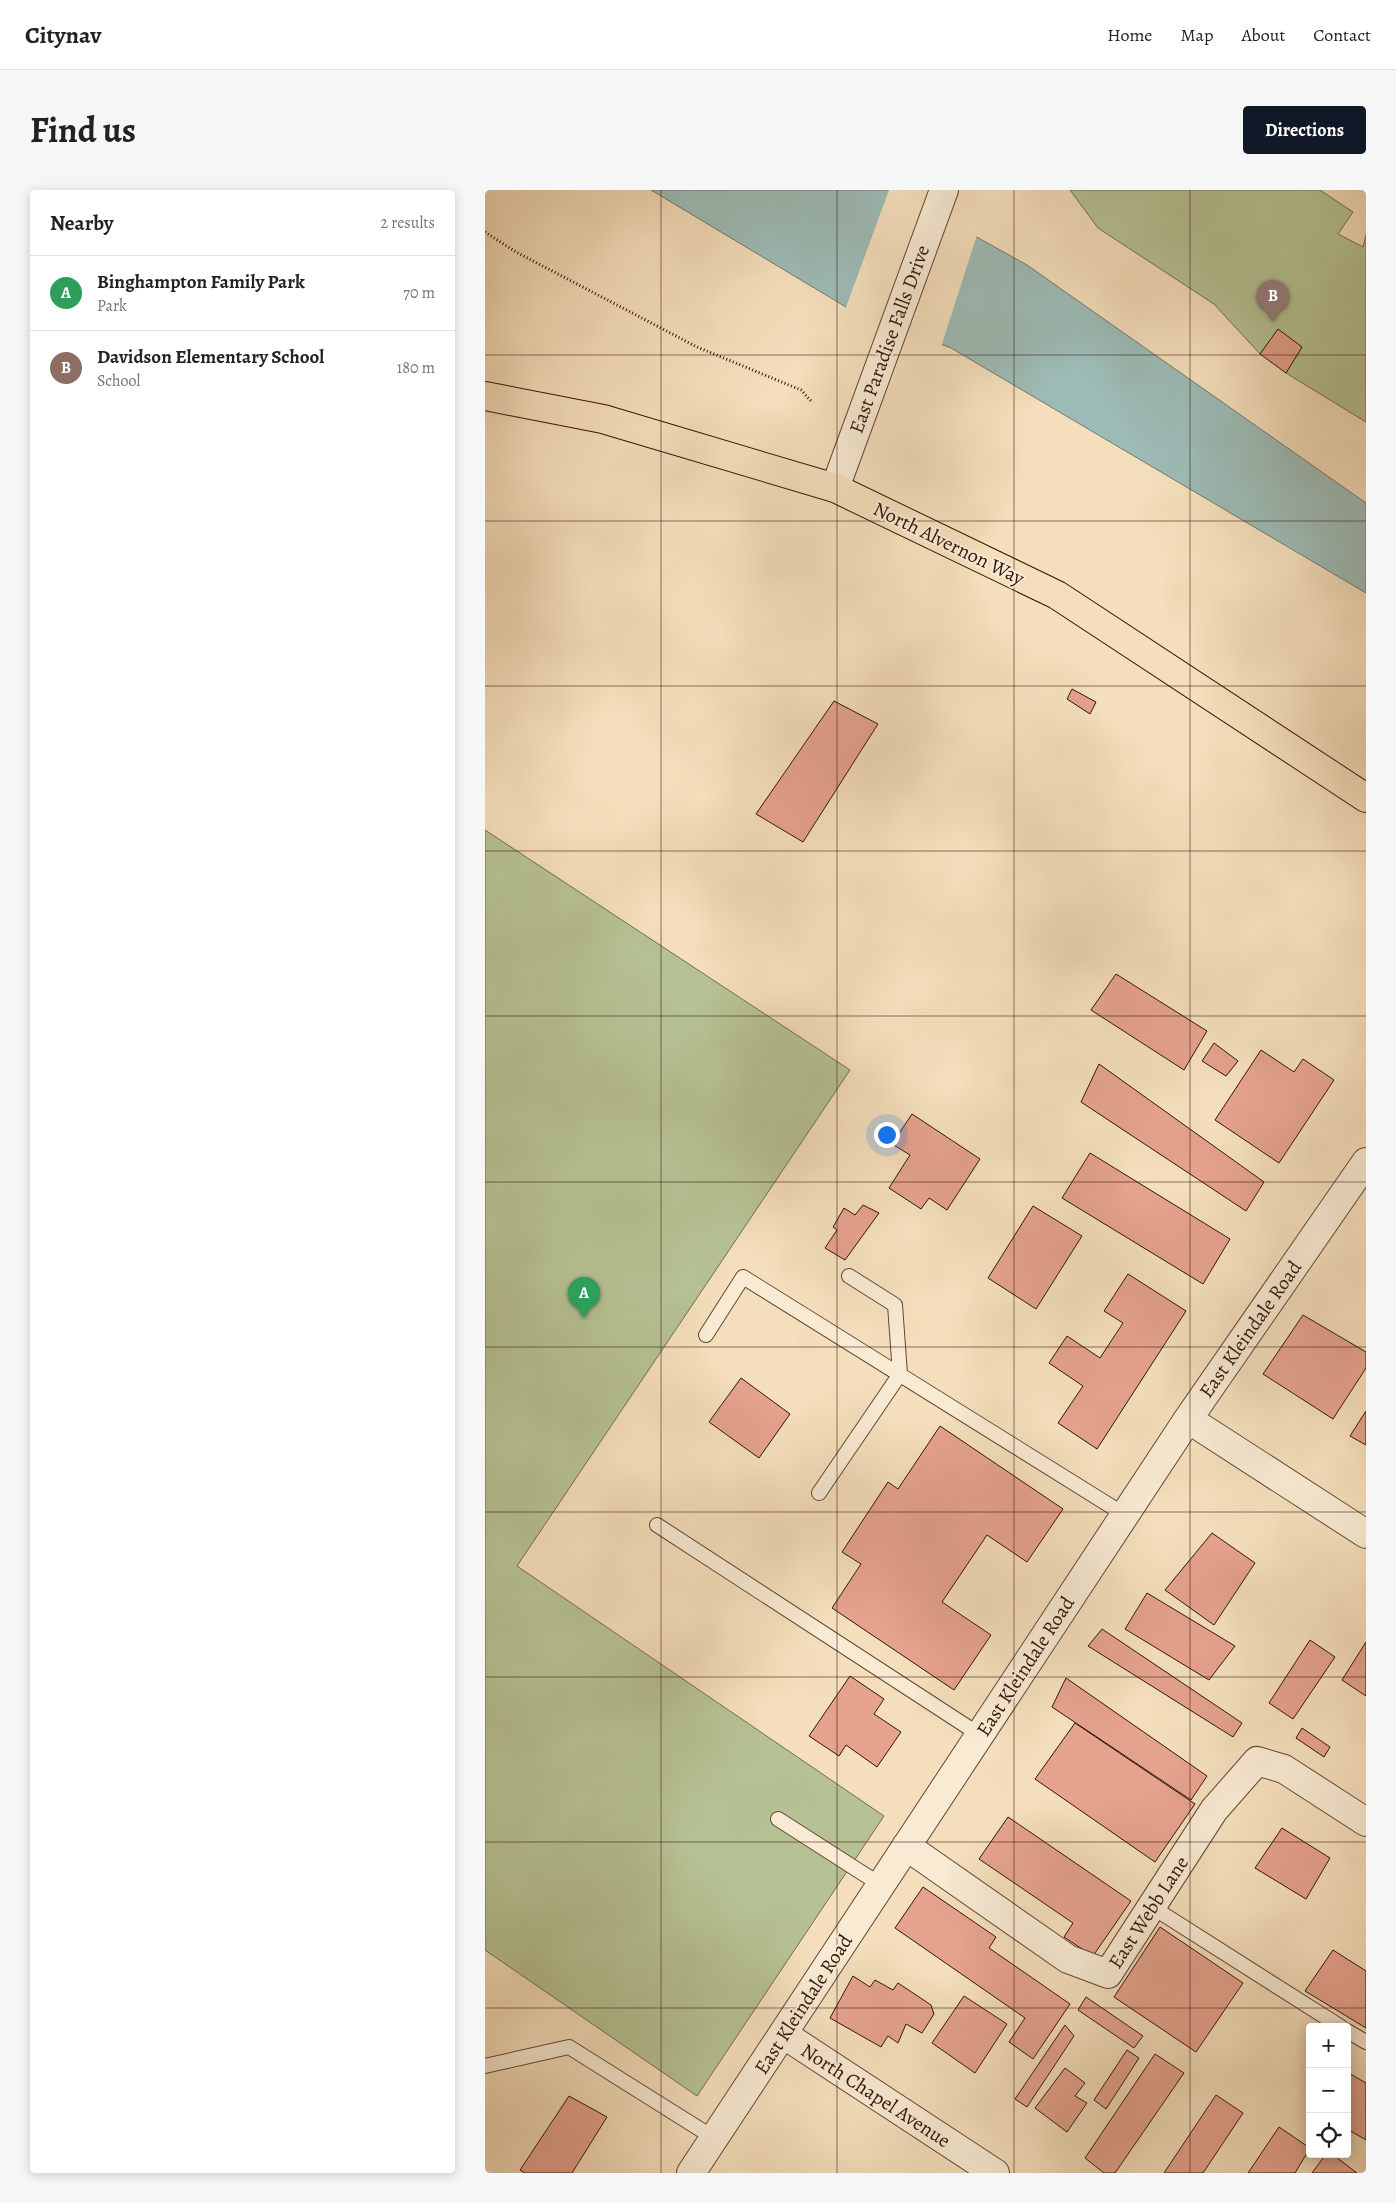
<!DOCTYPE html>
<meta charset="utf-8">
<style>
body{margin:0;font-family:Alegreya,serif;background:#f6f6f6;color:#222}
.controls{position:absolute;right:15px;bottom:15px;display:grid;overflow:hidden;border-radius:5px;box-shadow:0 2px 12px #0003}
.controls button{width:45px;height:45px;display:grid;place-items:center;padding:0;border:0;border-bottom:1px solid #e0e0e0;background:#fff;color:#222;font:25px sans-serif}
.you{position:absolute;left:401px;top:944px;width:18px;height:18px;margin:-12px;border:4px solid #fff;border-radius:50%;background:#1a73e8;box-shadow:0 0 0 8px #1a73e833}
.badge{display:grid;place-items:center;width:32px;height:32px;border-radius:50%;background:#111827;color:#fff;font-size:16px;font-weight:700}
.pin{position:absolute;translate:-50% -41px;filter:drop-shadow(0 1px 2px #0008)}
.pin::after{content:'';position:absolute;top:26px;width:18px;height:15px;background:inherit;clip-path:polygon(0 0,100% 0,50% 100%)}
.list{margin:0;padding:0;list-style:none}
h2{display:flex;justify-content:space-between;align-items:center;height:65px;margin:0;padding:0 20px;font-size:21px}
h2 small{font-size:16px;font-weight:400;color:#767676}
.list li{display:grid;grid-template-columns:32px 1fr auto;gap:15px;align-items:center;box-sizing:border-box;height:75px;padding:0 20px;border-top:1px solid #e0e0e0}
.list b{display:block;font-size:19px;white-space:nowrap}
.list p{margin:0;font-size:16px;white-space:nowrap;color:#767676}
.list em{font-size:16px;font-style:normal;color:#767676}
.icon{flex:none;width:28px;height:28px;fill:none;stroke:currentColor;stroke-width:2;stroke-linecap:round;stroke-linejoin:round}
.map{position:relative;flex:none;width:881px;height:1983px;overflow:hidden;border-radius:5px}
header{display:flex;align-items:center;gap:30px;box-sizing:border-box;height:70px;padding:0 25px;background:#fff;border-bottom:1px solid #e0e0e0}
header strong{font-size:24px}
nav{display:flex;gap:28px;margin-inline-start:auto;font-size:18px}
.intro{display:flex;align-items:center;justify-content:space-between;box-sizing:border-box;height:120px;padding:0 30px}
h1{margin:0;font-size:35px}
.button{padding:12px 22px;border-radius:5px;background:#111827;color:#fff;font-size:18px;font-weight:700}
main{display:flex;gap:30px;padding:0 30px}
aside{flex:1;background:#fff;border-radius:5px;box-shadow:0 2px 12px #0003}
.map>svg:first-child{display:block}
.green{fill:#b6c294;stroke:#746b4e}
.water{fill:#9dbbb6;stroke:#737870}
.pier{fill:#f4debb}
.building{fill:#e5a28d;stroke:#331408}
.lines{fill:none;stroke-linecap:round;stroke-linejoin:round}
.lane-casing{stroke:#634635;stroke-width:16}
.street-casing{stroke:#634635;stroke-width:30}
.primary-casing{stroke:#331408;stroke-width:30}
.path{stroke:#331408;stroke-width:3;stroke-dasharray:1 2.5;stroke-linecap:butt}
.lane{stroke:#f8ead3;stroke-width:14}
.street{stroke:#f8ead3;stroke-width:28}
.primary{stroke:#f4debb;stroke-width:28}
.grid{fill:none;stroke:#331408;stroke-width:1;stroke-opacity:0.55}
.labels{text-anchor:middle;stroke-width:4;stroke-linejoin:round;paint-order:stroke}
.street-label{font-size:20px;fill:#331408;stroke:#f8ead3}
</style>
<header>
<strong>Citynav</strong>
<nav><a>Home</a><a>Map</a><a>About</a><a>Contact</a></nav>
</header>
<div class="intro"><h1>Find us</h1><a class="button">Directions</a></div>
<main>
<aside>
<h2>Nearby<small>2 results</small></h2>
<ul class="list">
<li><span class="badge" style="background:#2e9e5b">A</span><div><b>Binghampton Family Park</b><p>Park</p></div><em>70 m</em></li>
<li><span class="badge" style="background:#8d6e63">B</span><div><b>Davidson Elementary School</b><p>School</p></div><em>180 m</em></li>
</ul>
</aside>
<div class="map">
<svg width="881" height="1983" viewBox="0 0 881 1983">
<rect width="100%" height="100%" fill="#f4debb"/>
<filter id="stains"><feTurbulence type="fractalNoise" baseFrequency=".004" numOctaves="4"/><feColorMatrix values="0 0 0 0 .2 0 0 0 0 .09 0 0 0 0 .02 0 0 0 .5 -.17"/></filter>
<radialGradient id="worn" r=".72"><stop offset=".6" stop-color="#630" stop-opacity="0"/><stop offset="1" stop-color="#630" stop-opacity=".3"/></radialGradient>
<path class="green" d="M585,0H835L868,22L853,44L878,57L881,45V232L801,183L817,157L793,140L775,164L729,114L613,38Z
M0,640L365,880L32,1376L399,1626L212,1906L0,1760Z"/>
<path class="water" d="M166,0H407L542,75L881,313V403L466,158L361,117Z"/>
<path class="pier" d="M404,0H412L492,45L456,157L360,120Z"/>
<path class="building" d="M793,139L817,157L801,183L775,164Z
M587,499L611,512L605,524L582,509Z
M349,511L393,534L318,652L271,624Z
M631,784L722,841L699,880L606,820Z
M729,853L753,871L741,886L717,871Z
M776,860L809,882L818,869L849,890L794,973L730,930Z
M614,874L779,992L761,1021L596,912Z
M427,924L495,969L462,1020L444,1008L436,1019L404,998L425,965L407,954Z
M605,963L745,1049L718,1094L577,1008Z
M378,1015L394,1023L360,1070L340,1058L352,1040L348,1037L359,1018L370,1025Z
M548,1016L597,1046L551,1119L503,1088Z
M643,1084L701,1121L612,1259L573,1233L598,1196L564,1173L582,1146L615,1168L638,1133L619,1121Z
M818,1125L881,1162V1178L848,1229L778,1184Z
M256,1188L305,1224L274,1268L224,1232Z
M881,1221V1255L865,1246Z
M455,1236L578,1319L542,1372L502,1345L457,1412L506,1445L469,1500L347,1418L376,1374L357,1362L403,1292L413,1299Z
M727,1343L770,1373L729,1435L680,1400Z
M662,1403L750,1456L724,1490L640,1439Z
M617,1439L757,1533L748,1547L603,1456Z
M825,1450L850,1467L808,1529L784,1513Z
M881,1452V1506L857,1490Z
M365,1486L399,1509L389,1524L416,1542L392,1577L361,1555L354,1566L324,1546Z
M581,1488L722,1586L706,1610L567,1517Z
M590,1533L710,1614L670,1672L550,1589Z
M817,1538L845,1557L839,1567L811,1548Z
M523,1627L646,1711L608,1766L579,1747L588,1733L494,1669Z
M797,1638L845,1668L821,1709L770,1678Z
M438,1697L511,1747L504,1758L585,1814L548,1869L524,1852L540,1828L410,1738Z
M675,1737L758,1793L711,1862L629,1807Z
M848,1760L881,1781V1838L820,1801Z
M368,1786L385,1797L390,1790L408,1800L413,1793L446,1815L449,1824L437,1843L421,1834L413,1853L403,1846L396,1857L345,1828Z
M479,1806L522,1834L490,1883L447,1853Z
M601,1807L658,1846L649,1858L593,1820Z
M580,1835L589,1846L542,1917L530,1909Z
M642,1860L654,1868L621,1919L609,1910Z
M670,1864L699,1883L630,1983H619L600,1968Z
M580,1878L600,1893L590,1906L602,1913L582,1942L550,1918Z
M862,1882L881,1893V1950L862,1939Z
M731,1905L758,1923L718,1983H679Z
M84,1906L122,1927L87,1983H40L35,1980Z
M794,1937L825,1958L810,1983H763Z
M841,1964H847L872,1983H827Z"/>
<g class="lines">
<g class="lane-casing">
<path id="lane" d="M221,1145L258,1087L640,1325
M334,1303L415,1184L410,1115L364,1086
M172,1335L495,1545
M293,1629L396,1695
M667,1717L856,1837
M862,1841L881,1852
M0,1876L84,1857L229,1948"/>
</g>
<g class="street-casing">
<path id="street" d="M350,298L459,0
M703,1229L881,1344
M421,1656L583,1769L623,1784L729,1620L772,1571L799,1579L881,1632
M298,1844L510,1983
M206,1983L703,1229L881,972"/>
</g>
<g class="primary-casing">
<path id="primary" d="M0,206L118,229L350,298L572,405L881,608"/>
</g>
<path class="path" d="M0,42L31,62L212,157L316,200L326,211"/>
<use href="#lane" class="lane"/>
<use href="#street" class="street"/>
<use href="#primary" class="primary"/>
</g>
<path class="grid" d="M176,0V1983M352,0V1983M529,0V1983M705,0V1983M0,165H881M0,331H881M0,496H881M0,661H881M0,826H881M0,992H881M0,1157H881M0,1322H881M0,1487H881M0,1652H881M0,1818H881"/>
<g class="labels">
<g class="street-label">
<text transform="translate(404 149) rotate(-70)" y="7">East Paradise Falls Drive</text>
<text transform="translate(464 353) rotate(26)" y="7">North Alvernon Way</text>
<text transform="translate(765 1139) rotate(-55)" y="7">East Kleindale Road</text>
<text transform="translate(540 1476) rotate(-57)" y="7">East Kleindale Road</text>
<text transform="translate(663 1722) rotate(-57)" y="7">East Webb Lane</text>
<text transform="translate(318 1814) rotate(-57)" y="7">East Kleindale Road</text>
<text transform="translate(391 1905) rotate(33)" y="7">North Chapel Avenue</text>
</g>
</g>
<rect width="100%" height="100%" filter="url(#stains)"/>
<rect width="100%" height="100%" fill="url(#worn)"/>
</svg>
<div class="controls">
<button>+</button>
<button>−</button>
<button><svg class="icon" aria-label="locate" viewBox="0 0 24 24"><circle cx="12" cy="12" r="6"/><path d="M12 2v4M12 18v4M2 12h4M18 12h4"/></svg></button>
</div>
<div class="you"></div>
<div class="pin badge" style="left:99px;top:1128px;background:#2e9e5b">A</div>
<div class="pin badge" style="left:788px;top:131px;background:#8d6e63">B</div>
</div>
</main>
